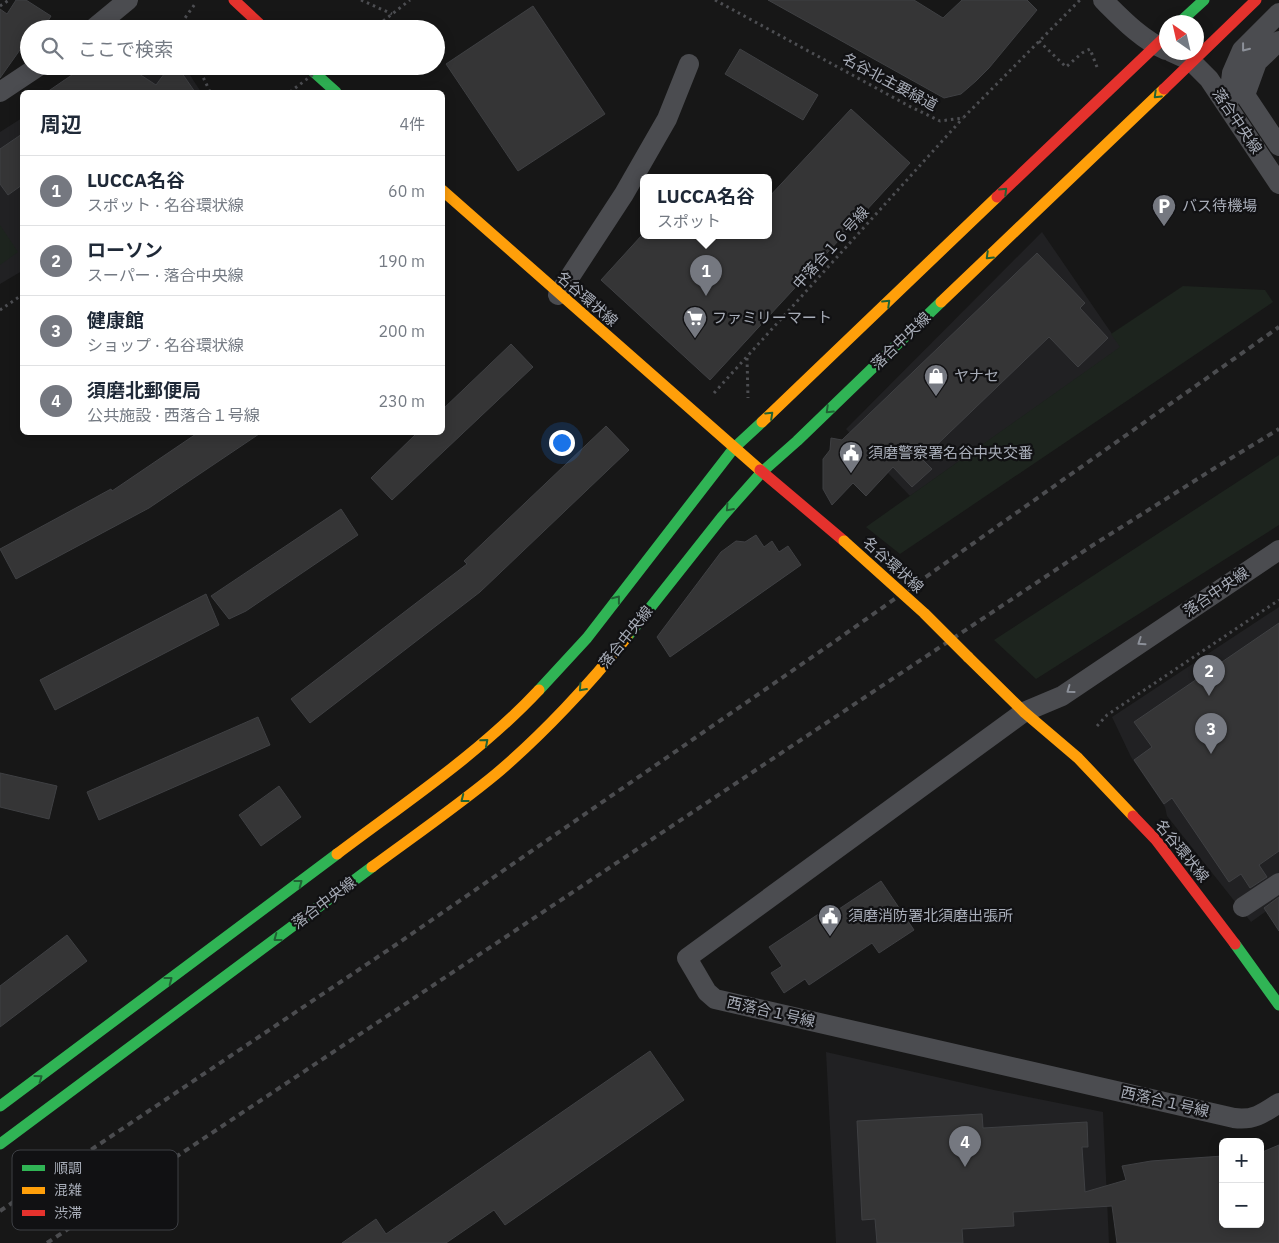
<!DOCTYPE html>
<html lang="ja">
<meta charset="utf-8">
<style>
body{margin:0;font-family:"IBM Plex Sans","Noto Sans JP",sans-serif;background:#f6f6f7;color:#1f2937}
.controls{position:absolute;right:15px;bottom:15px;display:grid;overflow:hidden;border-radius:8px;box-shadow:0 2px 12px #0003}
.controls button{width:45px;height:45px;display:grid;place-items:center;padding:0;border:0;border-bottom:1px solid #e0e1e3;background:#fff;color:#1f2937;font:25px sans-serif}
.compass{position:absolute;left:1159px;top:15px;width:45px;height:45px;border-radius:50%;background:#fff;box-shadow:0 2px 12px #0003;rotate:326deg}
.you{position:absolute;left:561px;top:442px;width:18px;height:18px;margin:-12px;border:4px solid #fff;border-radius:50%;background:#1a73e8;box-shadow:0 0 0 8px #1a73e833}
.badge{display:grid;place-items:center;width:32px;height:32px;border-radius:50%;background:#757880;color:#fff;font-size:16px;font-weight:700}
.pin{position:absolute;translate:-50% -41px;filter:drop-shadow(0 1px 2px #0008)}
.pin::after{content:'';position:absolute;top:26px;width:18px;height:15px;background:inherit;clip-path:polygon(0 0,100% 0,50% 100%)}
.popup{position:absolute;left:640px;top:174px;width:132px;height:65px;box-sizing:border-box;display:grid;place-content:center;border-radius:8px;background:#fff;filter:drop-shadow(0 1px 4px #0005);font-size:16px;white-space:nowrap;color:#747a83}
.popup b{font-size:19px;color:#1f2937}
.popup::after{content:'';position:absolute;left:50%;top:100%;margin-left:-10px;border:10px solid transparent;border-top-color:#fff}
.list{margin:0;padding:0;list-style:none}
h2{display:flex;justify-content:space-between;align-items:center;height:65px;margin:0;padding:0 20px;font-size:21px}
h2 small{font-size:16px;font-weight:400;color:#747a83}
.list li{display:grid;grid-template-columns:32px 1fr auto;gap:15px;align-items:center;box-sizing:border-box;height:70px;padding:0 20px;border-top:1px solid #e0e1e3}
.list b{display:block;font-size:19px;white-space:nowrap}
.list p{margin:0;font-size:16px;white-space:nowrap;color:#747a83}
.list em{font-size:16px;font-style:normal;color:#747a83}
.icon{flex:none;width:28px;height:28px;fill:none;stroke:currentColor;stroke-width:2;stroke-linecap:round;stroke-linejoin:round}
.map{position:relative;flex:none;width:1279px;height:1243px;overflow:hidden}
.search{position:absolute;background:#fff;box-shadow:0 2px 12px #0003;left:20px;top:20px;width:425px;height:55px;display:flex;align-items:center;gap:12px;box-sizing:border-box;padding:0 18px;border-radius:28px;color:#747a83;font-size:19px}
.panel{position:absolute;background:#fff;box-shadow:0 2px 12px #0003;left:20px;top:90px;width:425px;height:345px;border-radius:8px}
.map>svg:first-child{display:block}
.built{fill:#212123}
.green{fill:#1d241e}
.building{fill:#353536;stroke:#3f4043}
.lines{fill:none;stroke-linecap:round;stroke-linejoin:round}
.path{stroke:#4d4e52;stroke-width:3;stroke-dasharray:2.5 4;stroke-linecap:butt}
.street{stroke:#4b4c50;stroke-width:20}
.fast{stroke:#30b455;stroke-width:11}
.slow{stroke:#ff9f0a;stroke-width:11}
.jam{stroke:#e5322d;stroke-width:11}
.rail{stroke:#4b4c4f;stroke-width:4;stroke-dasharray:6 5;stroke-linecap:butt}
.path-bridge{stroke:#4d4e52;stroke-width:3;stroke-dasharray:2.5 4;stroke-linecap:butt}
.slow-bridge{stroke:#ff9f0a;stroke-width:11}
.oneway{stroke:#8c9099}
.oneway2{stroke:#206234}
.labels{text-anchor:middle;stroke-width:4.5;stroke-linejoin:round;paint-order:stroke}
.street-label{font-size:15px;fill:#a8adb8;stroke:#111113}
.poi-label{font-size:15px;fill:#a8adb8;stroke:#111113;text-anchor:start}
.key{fill:#111113;stroke:#3e4045;stroke-width:1}
.key-label{font-size:14px;fill:#a8adb8}
</style>
<div class="map">
<svg width="1279" height="1243" viewBox="0 0 1279 1243">
<rect width="100%" height="100%" fill="#171717"/>
<path class="built" d="M94,66H184L201,92H59Z
M22,118V271L0,284V132Z
M1042,232L1121,347L910,496L846,429Z
M1279,607V902L1251,922L1167,816L1165,807L1131,757L1112,717Z
M826,1052L994,1090L1103,1112L1109,1243H836Z"/>
<path class="green" d="M0,225L18,252L0,265Z
M1183,286L1265,290L1273,302L900,554L866,527L1120,347L1111,334Z
M1279,455V525L1036,679L994,640Z"/>
<path class="building" d="M16,0H26L51,16L43,29H29V52L22,47L0,78V9L7,14Z
M768,0H914L943,18L962,0H1027L1037,10L989,68L976,81L961,94L944,98Z
M533,6L605,114L518,171L446,64Z
M740,49L818,95L803,120L725,74Z
M85,66H127L156,85L170,66H177L195,92H47Z
M851,109L910,163L710,380L601,280L642,235H768V198Z
M22,134V185L8,195L0,184V149Z
M1037,253L1085,303L1080,308L1108,338L1078,367L1049,337L922,459L932,469L912,487L893,467L866,496L853,483L832,505L823,489V459L830,450L831,438L842,440Z
M511,344L533,367L392,500L371,478L418,432H442V410Z
M606,426L629,450L480,592L310,723L291,699L467,564L464,561Z
M199,432H262L149,508L16,579L0,549L111,489L112,491Z
M341,509L358,535L246,611L229,619L211,596Z
M756,535L764,547L772,541L779,552L788,546L801,565L670,657L657,637L721,552L736,541L745,542Z
M206,594L219,625L55,710L40,680Z
M1279,623V851L1259,865L1267,877L1250,888L1241,874L1229,882L1172,798L1164,804L1134,760L1152,747L1134,722Z
M258,717L270,745L99,820L87,792Z
M0,773L57,786L49,819L0,807Z
M279,786L301,817L261,846L239,815Z
M881,881L914,930L879,953L872,943L809,985L805,979L784,993L771,973L782,966L769,947L826,909L830,915Z
M1279,897V931L1264,908Z
M67,935L87,961L0,1027V986Z
M650,1051L684,1100L505,1225L494,1210L446,1243H342L376,1219L386,1234Z
M982,1114L983,1128L1087,1122L1088,1147H1082L1085,1192L1126,1180L1122,1166L1151,1161L1223,1156V1224H1260V1153L1279,1145V1243H1117L1112,1206L1013,1212L1014,1226L962,1229L963,1243H877L875,1219L862,1220L857,1121Z"/>
<g class="lines">
<path class="path" d="M361,0L392,14
M715,0L909,106L940,121L963,118L1080,0
M0,6L9,0
M181,29L180,25L195,4
M373,29L410,0
M1039,41L1066,67L1082,53L1090,49L1097,67
M198,66L210,92
M0,310L22,295
M747,358L748,398
M714,393L963,118
M1097,726L1107,715L1279,600"/>
<path class="street" d="M1103,0C1122,19 1142,40 1166,50
M93,29L128,0
M1279,41L1257,62L1245,95L1279,146
M1171,52L1191,61L1209,79L1279,184
M0,92L39,66
M1228,106L1232,73L1242,50L1279,13
M558,295L624,194L667,119L689,64
M1279,550L1062,696L1024,712L687,958L707,992L715,999L1234,1118C1253,1121 1264,1113 1279,1103
M1243,907L1279,883"/>
<path class="fast" d="M1180,22L1204,0
M307,66L336,92
M627,637L722,517L762,472L797,441L941,302
M539,690L587,638L734,448L762,422
M1235,944L1279,1005
M0,1106L337,854
M0,1144L372,867"/>
<path class="slow" d="M442,190L760,470
M941,302L1164,89
M762,422L997,197
M968,657L1024,712L1078,758L1133,816
M337,854C406,802 480,753 539,690
M372,867C414,836 456,807 496,774C542,735 590,684 627,637"/>
<path class="jam" d="M234,0L265,29
M1164,89L1256,0
M997,197L1166,36
M760,470L844,541
M1133,816L1156,840L1235,944"/>
<path class="rail" d="M0,1211L397,944L831,644L1279,327
M47,1243L1090,547L1210,471L1279,429"/>
<path class="path-bridge" d="M290,92L324,66"/>
<path class="slow-bridge" d="M844,541L924,613L968,657"/>
</g>
<defs><path id="oneway-chevron" d="M-2-3.5L2.5 0L-2 3.5" fill="none" stroke-width="1.6" stroke-linecap="round" stroke-linejoin="round" transform="scale(1.25)"/></defs>
<g class="oneway">
<use href="#oneway-chevron" transform="translate(1245 48) rotate(128)"/>
<use href="#oneway-chevron" transform="translate(1141 642) rotate(146)"/>
<use href="#oneway-chevron" transform="translate(1070 690) rotate(144)"/>
</g>
<g class="oneway2">
<use href="#oneway-chevron" transform="translate(1157 95) rotate(136)"/>
<use href="#oneway-chevron" transform="translate(1004 191) rotate(-44)"/>
<use href="#oneway-chevron" transform="translate(989 256) rotate(136)"/>
<use href="#oneway-chevron" transform="translate(887 303) rotate(-44)"/>
<use href="#oneway-chevron" transform="translate(829 410) rotate(136)"/>
<use href="#oneway-chevron" transform="translate(770 415) rotate(-43)"/>
<use href="#oneway-chevron" transform="translate(729 508) rotate(132)"/>
<use href="#oneway-chevron" transform="translate(617 599) rotate(-52)"/>
<use href="#oneway-chevron" transform="translate(582 688) rotate(132)"/>
<use href="#oneway-chevron" transform="translate(485 742) rotate(-41)"/>
<use href="#oneway-chevron" transform="translate(464 799) rotate(142)"/>
<use href="#oneway-chevron" transform="translate(299 883) rotate(-37)"/>
<use href="#oneway-chevron" transform="translate(277 938) rotate(143)"/>
<use href="#oneway-chevron" transform="translate(169 980) rotate(-37)"/>
<use href="#oneway-chevron" transform="translate(39 1078) rotate(-36)"/>
</g>
<defs>
<g id="parking-pin" transform="scale(1.25)"><path d="M0 17L-7.5 6A9.5 9.5 0 1 1 7.5 6Z" fill="#757880" stroke="#111113"/><path d="M-3.5-5.5H1a3.5 3.5 0 0 1 0 7H-1V5.5H-3.5ZM-1-3.4V-.6H.8a1.4 1.4 0 0 0 0-2.8Z" fill="#fff"/></g>
<g id="supermarket-pin" transform="scale(1.25)"><path d="M0 17L-7.5 6A9.5 9.5 0 1 1 7.5 6Z" fill="#757880" stroke="#111113"/><path d="M-6-5.5h2.5l.6 2H6L4.5 2H-2.5L-4.4-4H-6ZM-1.5 3.2a1.3 1.3 0 1 0 .1 0ZM3 3.2a1.3 1.3 0 1 0 .1 0Z" fill="#fff"/></g>
<g id="shop-pin" transform="scale(1.25)"><path d="M0 17L-7.5 6A9.5 9.5 0 1 1 7.5 6Z" fill="#757880" stroke="#111113"/><path d="M-5-2.5h2.3a2.7 3.5 0 0 1 5.4 0H5L5.5 6h-11ZM-1.5-2.5h3a1.5 2.3 0 0 0-3 0Z" fill="#fff"/></g>
<g id="civic-pin" transform="scale(1.25)"><path d="M0 17L-7.5 6A9.5 9.5 0 1 1 7.5 6Z" fill="#757880" stroke="#111113"/><path d="M-.6-6.5H3V-4.5H.6V-3L4-1V1h2V6H-6V1h2V-1L-.6-3ZM-1.2 2.5V6h2.4V2.5Z" fill="#fff"/></g>
</defs>
<g fill-rule="evenodd">
<use href="#parking-pin" x="1164" y="206"/>
<use href="#supermarket-pin" x="695" y="318"/>
<use href="#shop-pin" x="936" y="376"/>
<use href="#civic-pin" x="851" y="453"/>
<use href="#civic-pin" x="830" y="916"/>
</g>
<g class="labels">
<g class="street-label">
<text transform="translate(890 82) rotate(28)" y="5">名谷北主要緑道</text>
<text transform="translate(1237 121) rotate(56)" y="5">落合中央線</text>
<text transform="translate(831 248) rotate(-48)" y="5">中落合１６号線</text>
<text transform="translate(587 299) rotate(41)" y="5">名谷環状線</text>
<text transform="translate(901 341) rotate(-44)" y="5">落合中央線</text>
<text transform="translate(893 565) rotate(42)" y="5">名谷環状線</text>
<text transform="translate(1216 592) rotate(-34)" y="5">落合中央線</text>
<text transform="translate(626 637) rotate(-51)" y="5">落合中央線</text>
<text transform="translate(1182 851) rotate(51)" y="5">名谷環状線</text>
<text transform="translate(324 903) rotate(-37)" y="5">落合中央線</text>
<text transform="translate(771 1012) rotate(13)" y="5">西落合１号線</text>
<text transform="translate(1165 1102) rotate(13)" y="5">西落合１号線</text>
</g>
<g class="poi-label">
<text x="1182" y="211">バス待機場</text>
<text x="712" y="323">ファミリーマート</text>
<text x="954" y="381">ヤナセ</text>
<text x="868" y="458">須磨警察署名谷中央交番</text>
<text x="848" y="921">須磨消防署北須磨出張所</text>
</g>
</g>
<rect x="12" y="1150" width="166" height="80" rx="8" class="key"/>
<rect x="22" y="1165" width="23" height="6" fill="#30b455"/>
<rect x="22" y="1187" width="23" height="7" fill="#ff9f0a"/>
<rect x="22" y="1210" width="23" height="6" fill="#e5322d"/>
<g class="key-label">
<text x="54" y="1173">順調</text>
<text x="54" y="1195">混雑</text>
<text x="54" y="1218">渋滞</text>
</g>
</svg>
<div class="controls">
<button>+</button>
<button>−</button>
</div>
<svg class="compass" viewBox="-18 -18 36 36"><path d="M0-13l5 13h-10z" fill="#e53935"/><path d="M0 13l5-13h-10z" fill="#747a83"/></svg>
<div class="you"></div>
<div class="pin badge" style="left:706px;top:296px">1</div>
<div class="popup"><b>LUCCA名谷</b>スポット</div>
<div class="pin badge" style="left:1209px;top:696px">2</div>
<div class="pin badge" style="left:1211px;top:754px">3</div>
<div class="pin badge" style="left:965px;top:1167px">4</div>
<div class="search"><svg class="icon" aria-label="search" viewBox="0 0 24 24"><circle cx="10" cy="10" r="6"/><path d="M15 15l6 6"/></svg>ここで検索</div>
<section class="panel">
<h2>周辺<small>4件</small></h2>
<ul class="list">
<li><span class="badge">1</span><div><b>LUCCA名谷</b><p>スポット · 名谷環状線</p></div><em>60 m</em></li>
<li><span class="badge">2</span><div><b>ローソン</b><p>スーパー · 落合中央線</p></div><em>190 m</em></li>
<li><span class="badge">3</span><div><b>健康館</b><p>ショップ · 名谷環状線</p></div><em>200 m</em></li>
<li><span class="badge">4</span><div><b>須磨北郵便局</b><p>公共施設 · 西落合１号線</p></div><em>230 m</em></li>
</ul>
</section>
</div>
